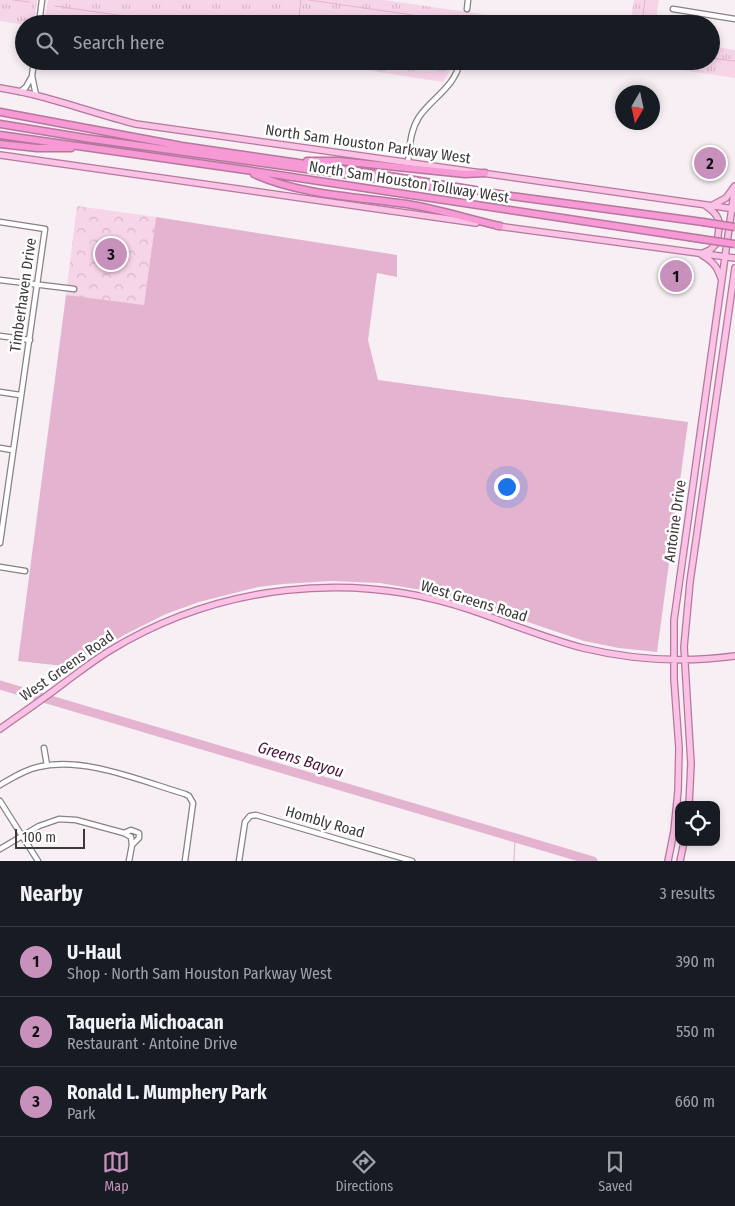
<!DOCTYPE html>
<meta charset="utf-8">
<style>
body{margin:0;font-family:"Fira Sans Condensed",sans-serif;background:#20242c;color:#f1f3f6}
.controls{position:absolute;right:15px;bottom:15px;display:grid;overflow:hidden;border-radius:10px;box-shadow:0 2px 8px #0003}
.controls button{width:45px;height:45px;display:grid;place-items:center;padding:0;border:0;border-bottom:1px solid #363941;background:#171b24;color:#f1f3f6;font:25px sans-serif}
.compass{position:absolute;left:615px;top:85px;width:45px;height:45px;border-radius:50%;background:#171b24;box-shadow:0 2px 8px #0003;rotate:189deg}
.scale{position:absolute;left:15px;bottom:12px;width:70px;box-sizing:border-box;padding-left:5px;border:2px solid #3c393b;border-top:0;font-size:14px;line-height:18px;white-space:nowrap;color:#3c393b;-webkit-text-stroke:4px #fff;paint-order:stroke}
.you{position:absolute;left:506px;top:486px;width:18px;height:18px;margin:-12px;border:4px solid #fff;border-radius:50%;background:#1a73e8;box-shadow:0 0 0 8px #1a73e833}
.badge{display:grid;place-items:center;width:32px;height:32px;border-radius:50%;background:#c891bc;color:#111;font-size:16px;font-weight:700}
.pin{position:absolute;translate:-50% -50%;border:2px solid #fff;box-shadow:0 1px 5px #0006}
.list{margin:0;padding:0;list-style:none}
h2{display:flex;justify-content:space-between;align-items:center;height:65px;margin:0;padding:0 20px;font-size:21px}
h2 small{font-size:16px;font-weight:400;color:#9ea1a6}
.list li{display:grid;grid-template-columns:32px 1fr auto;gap:15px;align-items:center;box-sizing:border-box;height:70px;padding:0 20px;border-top:1px solid #363941}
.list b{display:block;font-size:19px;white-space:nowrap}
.list p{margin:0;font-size:16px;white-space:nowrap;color:#9ea1a6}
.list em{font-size:16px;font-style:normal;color:#9ea1a6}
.icon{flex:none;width:28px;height:28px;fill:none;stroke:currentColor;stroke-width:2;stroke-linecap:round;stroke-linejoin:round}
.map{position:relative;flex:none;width:735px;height:861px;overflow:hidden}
.search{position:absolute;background:#171b24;box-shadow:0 2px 8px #0003;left:15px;right:15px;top:15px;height:55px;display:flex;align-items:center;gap:12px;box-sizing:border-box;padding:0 18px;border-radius:28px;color:#9ea1a6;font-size:19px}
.sheet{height:275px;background:#171b24}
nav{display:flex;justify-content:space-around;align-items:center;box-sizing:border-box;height:70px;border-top:1px solid #363941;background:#171b24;font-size:14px;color:#9ea1a6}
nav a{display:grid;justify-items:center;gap:2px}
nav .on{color:#c891bc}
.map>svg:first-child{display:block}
.grass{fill:url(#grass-tufts)}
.park{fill:url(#park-crowns)}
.water{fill:#e3b3d0}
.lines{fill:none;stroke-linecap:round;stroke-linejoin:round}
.stream{stroke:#e3b3d0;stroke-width:1}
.river{stroke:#e3b3d0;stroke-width:9}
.minor-casing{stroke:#878084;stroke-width:7}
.major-casing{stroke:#b5779e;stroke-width:8}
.highway-casing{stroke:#b5779e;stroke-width:9}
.minor{stroke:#fff;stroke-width:4.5}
.major{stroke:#fac2e5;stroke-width:5.5}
.highway{stroke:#f699d4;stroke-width:6}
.highway-bridge-casing{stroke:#b5779e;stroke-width:9;stroke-linecap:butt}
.highway-bridge{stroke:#f699d4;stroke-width:6}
.labels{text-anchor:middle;stroke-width:5;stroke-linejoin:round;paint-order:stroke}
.street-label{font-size:15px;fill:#3c393b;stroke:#fff}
.water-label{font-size:16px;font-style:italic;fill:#4a133a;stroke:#fff}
</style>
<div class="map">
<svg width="735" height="861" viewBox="0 0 735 861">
<defs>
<pattern id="grass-tufts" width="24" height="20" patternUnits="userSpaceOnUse" patternTransform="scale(1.25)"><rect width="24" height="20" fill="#f7d5e9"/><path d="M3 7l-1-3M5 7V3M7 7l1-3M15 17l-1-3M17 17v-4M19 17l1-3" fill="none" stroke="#d5b8c9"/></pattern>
<pattern id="park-crowns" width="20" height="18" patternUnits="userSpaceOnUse" patternTransform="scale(1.25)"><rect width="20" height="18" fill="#f7d5e9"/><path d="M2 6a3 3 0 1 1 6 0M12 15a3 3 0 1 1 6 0" fill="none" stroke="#d5b8c9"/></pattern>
</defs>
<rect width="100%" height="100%" fill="#f7eff3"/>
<path class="grass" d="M0,0H37L34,24L24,25L0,21Z
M48,0H384L549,24H59L44,22Z
M634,0H659L655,24H630Z
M711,46L735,50V78L621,61H711Z
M307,61H453L452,67L443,82Z"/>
<path class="park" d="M77,206L156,217L144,306L66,295Z"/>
<path class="water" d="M156,217L397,255V277L377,273L368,340L378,380L688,422L657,652L619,648L584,641L472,603L427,591L380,583L331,581L283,584L258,587L199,602L166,614L124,635L73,667L18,661L66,295L144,305Z"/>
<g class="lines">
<path class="stream" d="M13,0L29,2
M309,0L474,24
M55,6L179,24
M298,24L301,0
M642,24L645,0
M711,58L735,61
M443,61H444
M514,861L515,838"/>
<path class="river" d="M0,685L593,861"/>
<g class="minor-casing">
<path id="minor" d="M467,9L468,0
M673,9L735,19
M39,24L42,0
M34,61L32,76L36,95
M20,92L26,87L31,78
M408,162C410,146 410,131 419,117C432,98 456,86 460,61
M0,222L45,229L0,543
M0,280L74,289
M0,336L30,340
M0,392L20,395
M0,448L12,450
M0,567L25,571
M44,748L47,765
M0,785C12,778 24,770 38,767C84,756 141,781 185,794L189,796L193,803L185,861
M0,801L38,861
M124,833L131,830L139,833V838L132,845
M0,849L39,826L59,819L76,820L124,833L131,837L132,845L129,861
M239,861L245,822L250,816L256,815L412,861"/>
</g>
<g class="major-casing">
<path id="major" d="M0,88C47,95 91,113 136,124L735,209
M0,155L476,223
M711,206L726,198L734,187
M497,226L735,258
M703,253L710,250L717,243C719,225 724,218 706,206
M702,255C712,261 717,266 721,278
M0,729C21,714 43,699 64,683C79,672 93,661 109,651C217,585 351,569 471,610C509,623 545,638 583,648C633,660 684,663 735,656
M689,805L691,764L684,647L690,582L735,268
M668,861L674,831L678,791L679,748L674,679V620L735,186
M680,861L684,842"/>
</g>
<g class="highway-casing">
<path id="highway" d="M0,112L182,146L396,177L511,196L703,222
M0,124L85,138L470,192
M0,135L246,170L701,239
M0,144L37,148H71
M307,161H339L465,174L485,173
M254,174C300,195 358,197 407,204C438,209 469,219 500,226"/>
</g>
<use href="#minor" class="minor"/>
<use href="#major" class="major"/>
<use href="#highway" class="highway"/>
<g class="highway-bridge-casing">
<path id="highway-bridge" d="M703,222L735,227
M701,239L735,244"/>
</g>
<use href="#highway-bridge" class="highway-bridge"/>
</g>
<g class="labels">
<g class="street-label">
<text transform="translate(368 144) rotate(8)" y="5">North Sam Houston Parkway West</text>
<text transform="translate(409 182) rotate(9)" y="5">North Sam Houston Tollway West</text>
<text transform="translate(23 295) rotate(-82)" y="5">Timberhaven Drive</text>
<text transform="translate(675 521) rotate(-82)" y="5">Antoine Drive</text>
<text transform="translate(474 601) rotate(17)" y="5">West Greens Road</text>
<text transform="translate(67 666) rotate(-35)" y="5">West Greens Road</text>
<text transform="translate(325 822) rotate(16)" y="5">Hombly Road</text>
</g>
<g class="water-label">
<text transform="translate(301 759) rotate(17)" y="6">Greens Bayou</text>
</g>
</g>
</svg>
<div class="controls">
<button><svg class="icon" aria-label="locate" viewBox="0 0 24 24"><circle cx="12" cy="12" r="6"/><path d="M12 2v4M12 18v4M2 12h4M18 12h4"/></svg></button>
</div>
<svg class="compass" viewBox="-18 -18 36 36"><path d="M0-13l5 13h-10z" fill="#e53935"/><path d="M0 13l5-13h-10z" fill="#9ea1a6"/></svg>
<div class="scale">100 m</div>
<div class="you"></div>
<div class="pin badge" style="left:676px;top:276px">1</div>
<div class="pin badge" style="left:710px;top:163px">2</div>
<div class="pin badge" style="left:111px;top:254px">3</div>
<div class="search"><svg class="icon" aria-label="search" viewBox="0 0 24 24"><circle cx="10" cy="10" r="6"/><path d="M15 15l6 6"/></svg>Search here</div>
</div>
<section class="sheet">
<h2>Nearby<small>3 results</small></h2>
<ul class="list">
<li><span class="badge">1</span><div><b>U-Haul</b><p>Shop · North Sam Houston Parkway West</p></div><em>390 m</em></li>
<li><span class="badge">2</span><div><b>Taqueria Michoacan</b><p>Restaurant · Antoine Drive</p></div><em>550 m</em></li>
<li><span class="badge">3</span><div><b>Ronald L. Mumphery Park</b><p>Park</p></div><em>660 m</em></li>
</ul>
</section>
<nav>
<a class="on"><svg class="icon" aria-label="map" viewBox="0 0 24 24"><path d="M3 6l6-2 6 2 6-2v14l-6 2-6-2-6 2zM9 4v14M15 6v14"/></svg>Map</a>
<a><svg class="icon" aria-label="directions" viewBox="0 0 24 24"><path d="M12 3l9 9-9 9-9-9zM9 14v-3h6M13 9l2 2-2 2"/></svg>Directions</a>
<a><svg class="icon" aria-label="saved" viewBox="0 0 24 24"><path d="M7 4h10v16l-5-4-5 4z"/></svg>Saved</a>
</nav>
